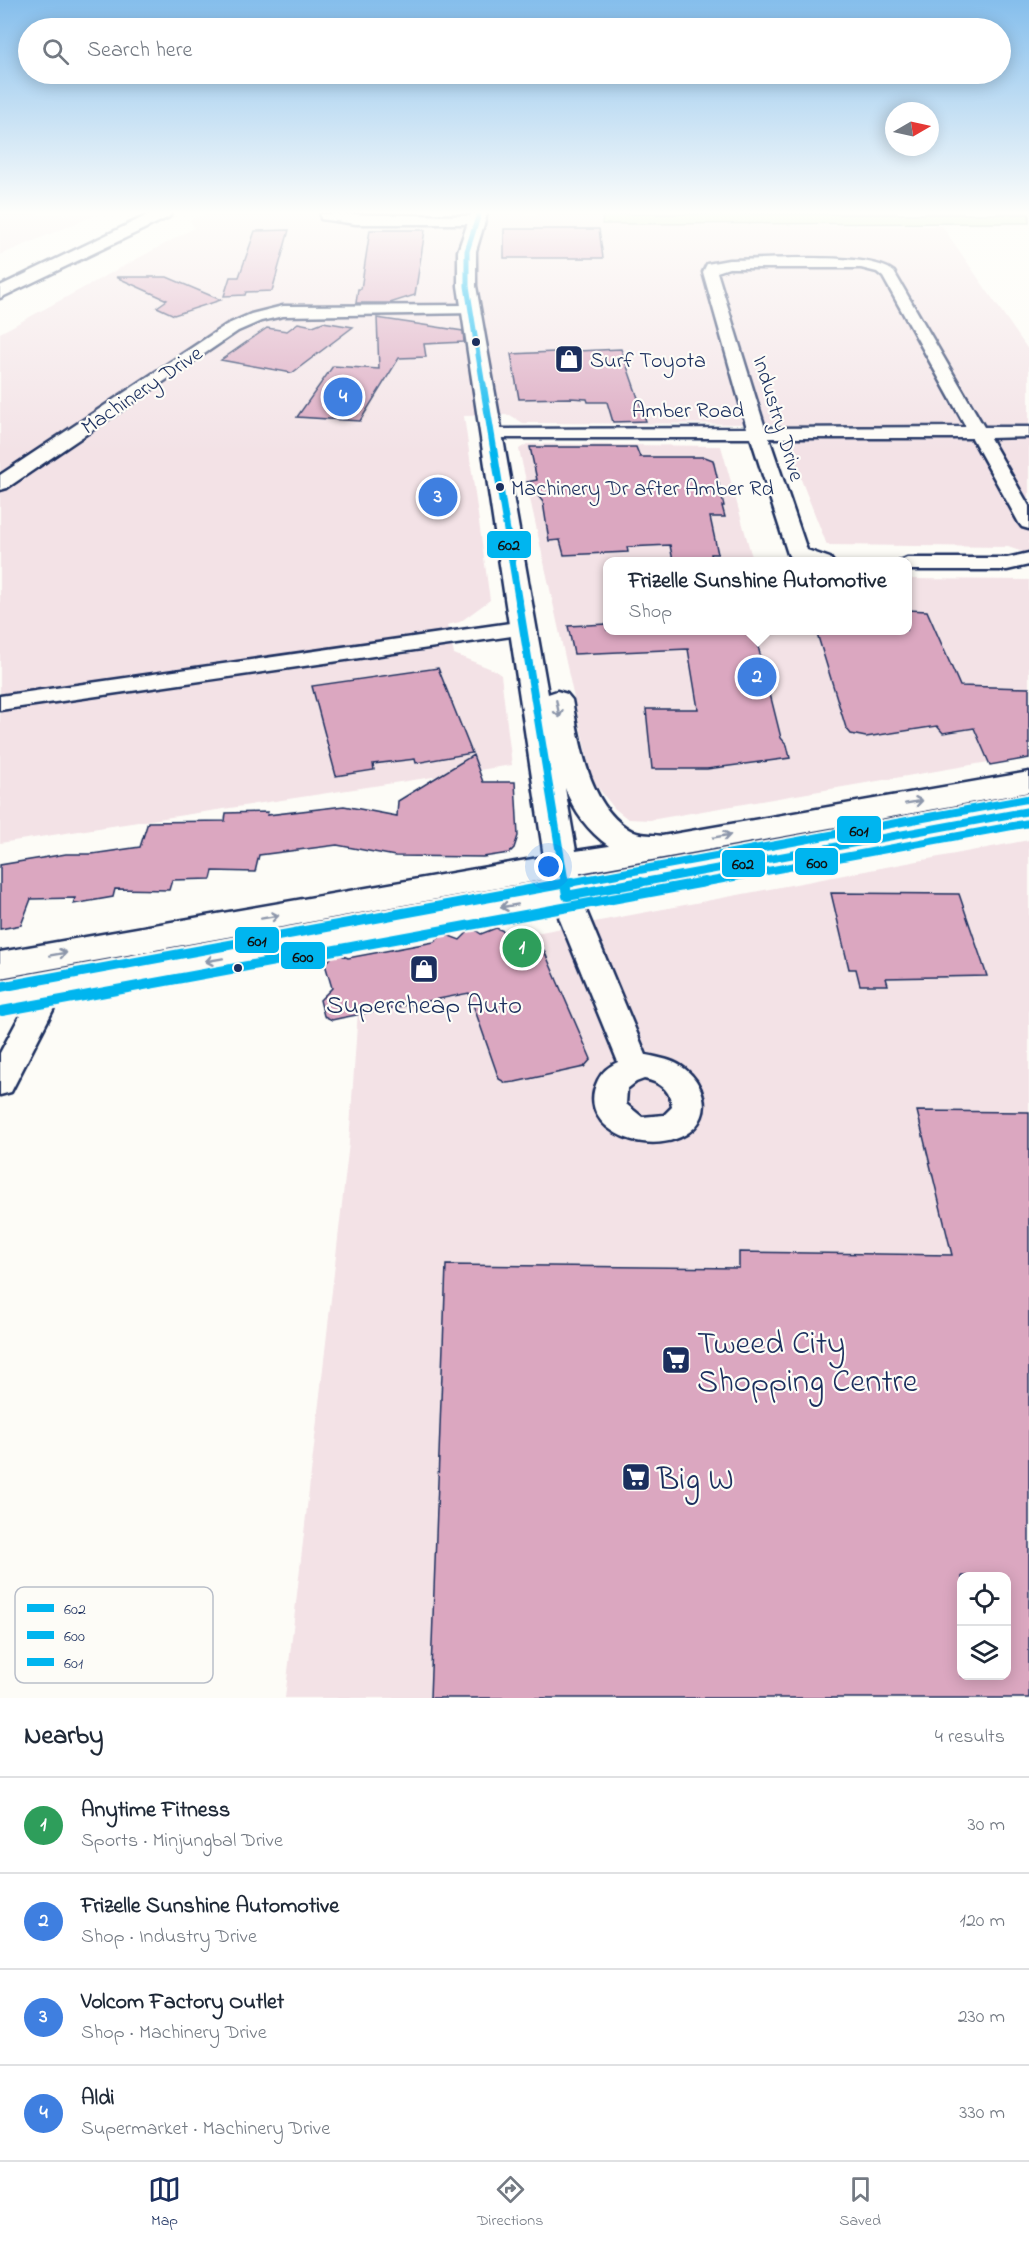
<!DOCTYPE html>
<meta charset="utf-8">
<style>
body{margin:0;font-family:"Indie Flower",sans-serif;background:#f6f6f7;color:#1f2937}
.controls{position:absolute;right:18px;bottom:18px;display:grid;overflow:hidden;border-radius:12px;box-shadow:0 3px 15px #0003}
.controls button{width:54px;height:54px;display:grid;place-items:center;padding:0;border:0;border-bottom:2px solid #e0e1e3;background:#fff;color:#1f2937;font:30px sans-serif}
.compass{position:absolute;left:885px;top:102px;width:54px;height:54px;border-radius:50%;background:#fff;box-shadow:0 3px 15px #0003;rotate:81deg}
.you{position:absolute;left:549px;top:867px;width:21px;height:21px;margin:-15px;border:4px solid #fff;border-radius:50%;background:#1a73e8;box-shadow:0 0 0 9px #1a73e833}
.badge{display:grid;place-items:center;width:39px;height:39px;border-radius:50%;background:#1b2f5e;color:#fff;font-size:20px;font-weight:700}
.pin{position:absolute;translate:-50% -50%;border:3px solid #fff;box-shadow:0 2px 6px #0006}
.popup{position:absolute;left:603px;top:557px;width:309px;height:78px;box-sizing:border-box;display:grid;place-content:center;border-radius:12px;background:#fff;filter:drop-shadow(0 2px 4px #0005);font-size:20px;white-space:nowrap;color:#747a83}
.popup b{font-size:22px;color:#1f2937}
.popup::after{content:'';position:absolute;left:50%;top:100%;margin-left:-12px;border:12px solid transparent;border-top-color:#fff}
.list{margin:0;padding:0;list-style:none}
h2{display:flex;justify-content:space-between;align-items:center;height:78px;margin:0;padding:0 24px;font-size:26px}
h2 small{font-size:20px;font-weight:400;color:#747a83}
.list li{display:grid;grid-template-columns:39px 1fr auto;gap:18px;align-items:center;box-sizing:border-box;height:96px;padding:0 24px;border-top:2px solid #e0e1e3}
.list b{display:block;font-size:22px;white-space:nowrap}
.list p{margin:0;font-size:20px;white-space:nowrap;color:#747a83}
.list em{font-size:20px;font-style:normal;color:#747a83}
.icon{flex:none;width:33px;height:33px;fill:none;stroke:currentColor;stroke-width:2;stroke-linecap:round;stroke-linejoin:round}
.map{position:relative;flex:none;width:1029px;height:1698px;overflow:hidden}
.search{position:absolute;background:#fff;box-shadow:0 3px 15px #0003;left:18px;right:18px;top:18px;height:66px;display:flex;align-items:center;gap:15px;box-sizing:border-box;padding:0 21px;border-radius:33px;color:#747a83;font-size:22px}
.sheet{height:462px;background:#fff}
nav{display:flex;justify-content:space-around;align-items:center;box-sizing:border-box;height:84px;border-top:2px solid #e0e1e3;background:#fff;font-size:16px;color:#747a83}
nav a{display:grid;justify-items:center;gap:3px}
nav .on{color:#1b2f5e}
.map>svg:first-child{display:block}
.built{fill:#f3e2e6;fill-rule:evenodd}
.green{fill:#c0e9a5;stroke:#6e8c82;stroke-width:1.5}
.building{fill:#dba7c0;stroke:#1b2f5e;stroke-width:1.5;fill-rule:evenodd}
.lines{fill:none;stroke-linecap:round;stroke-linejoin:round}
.street-casing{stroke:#1b2f5e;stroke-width:5}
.secondary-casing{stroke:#1b2f5e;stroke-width:5}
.highway-casing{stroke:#1b2f5e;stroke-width:5}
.street{fill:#fdfcf7;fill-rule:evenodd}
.secondary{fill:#fdfcf7;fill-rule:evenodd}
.highway{fill:#fdfcf7;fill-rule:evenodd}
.bus-1-far3-casing{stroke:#fdfcf7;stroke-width:8}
.bus-1-far2-casing{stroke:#fdfcf7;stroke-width:10}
.bus-1-far1-casing{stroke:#fdfcf7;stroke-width:12}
.bus-1-casing{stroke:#fdfcf7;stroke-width:15}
.bus-2-far1-casing{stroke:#fdfcf7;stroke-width:12}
.bus-2-casing{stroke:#fdfcf7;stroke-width:15}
.bus-3-far1-casing{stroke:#fdfcf7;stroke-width:12}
.bus-3-casing{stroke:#fdfcf7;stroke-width:15}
.bus-1-far3{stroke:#00b5ef;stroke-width:5}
.bus-1-far2{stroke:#00b5ef;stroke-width:7}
.bus-1-far1{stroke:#00b5ef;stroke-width:8}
.bus-1{stroke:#00b5ef;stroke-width:10}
.bus-2-far1{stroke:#00b5ef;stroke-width:8}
.bus-2{stroke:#00b5ef;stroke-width:10}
.bus-3-far1{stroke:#00b5ef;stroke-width:8}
.bus-3{stroke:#00b5ef;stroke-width:10}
.oneway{stroke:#8c96aa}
.bus-dot{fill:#1b2f5e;stroke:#fdfcf7;stroke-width:2}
.labels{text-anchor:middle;stroke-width:4.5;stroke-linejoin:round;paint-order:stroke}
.far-poi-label{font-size:22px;fill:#1b2f5e;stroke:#fdfcf7;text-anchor:start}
.far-street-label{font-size:22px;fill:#1b2f5e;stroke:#fdfcf7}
.far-bus-label{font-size:22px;fill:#1b2f5e;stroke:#fdfcf7;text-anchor:start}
.poi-label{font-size:27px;fill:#1b2f5e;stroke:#fdfcf7}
.near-poi-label{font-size:33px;fill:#1b2f5e;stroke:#fdfcf7;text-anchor:start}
.key{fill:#fdfcf7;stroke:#b9bec9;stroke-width:1.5}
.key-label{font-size:16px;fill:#1b2f5e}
.line-badge{stroke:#fdfcf7;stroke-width:2}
.pale-badge-label{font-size:16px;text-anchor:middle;font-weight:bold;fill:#111}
</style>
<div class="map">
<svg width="1029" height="1698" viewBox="0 0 1029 1698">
<rect width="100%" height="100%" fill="#fdfcf7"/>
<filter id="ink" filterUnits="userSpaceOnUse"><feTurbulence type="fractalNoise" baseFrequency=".0167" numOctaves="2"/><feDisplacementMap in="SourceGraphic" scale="12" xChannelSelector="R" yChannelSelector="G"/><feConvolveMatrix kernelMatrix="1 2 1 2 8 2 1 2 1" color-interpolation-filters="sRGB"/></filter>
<g filter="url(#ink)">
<path class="built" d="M0,214H98L0,255Z
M204,214H604L602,224L942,226L1029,351V554L1008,547L827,545L779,424L523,423L510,415L464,416L490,600L460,622L447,625L454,654L494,670L501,675L512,765L0,843V333L194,228L190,220Z
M527,444L721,446L753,561L607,562V630H907V579L1029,580V755L650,820L628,819L614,808L592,780L519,449Z
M1029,840V1698H285L349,1143L361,966ZM962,1576H1006V1676H962Z"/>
<path class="green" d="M603,214H1029V223L602,224Z"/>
<path class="building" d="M504,229H599L603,258H504Z
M289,230L272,291L246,292L245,295L224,296L230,277H239L255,231Z
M370,230H425L415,295L390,303H356L358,289H361Z
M116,277H167L221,300L174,315L157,307L167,300Z
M377,318L463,331L464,342L424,344L426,357L399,358L360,421L297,417L333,366L379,369Z
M323,322L353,327L292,373L221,360L267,328L287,331L298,323L313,326Z
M621,349L646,421L613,422L607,402H588L587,399L570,398L519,399L511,354Z
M530,447H636L640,457H705L713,460L724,506H722L725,517H710L718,554H711L712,561H673L670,545L627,547L628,552L564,555L560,540L549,541L543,502L527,482L537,480Z
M907,610L927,611L960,686L1029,688V758L990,765L974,728L943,733L937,726L866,737L851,734L846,728L816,630H907Z
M607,624V630H754L781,738L787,745L790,758L707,769H652L646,709H698L688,649L574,654L568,626Z
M438,668L472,753L416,763L415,759L373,764L374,770L336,776L312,686Z
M473,755L483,782H515L518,836L514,848L509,853L483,857L395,856L337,845L259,855L255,872L213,871L211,879L172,880L169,890L115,889L113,897L73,904L75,898L31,899L21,925L0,929V865L66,854H92L140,847L148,822L225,821L226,813L268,812L267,815L344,806L397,816L398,801Z
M831,893L959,894L987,976L886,978L888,985H860L856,969H849Z
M472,928L481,934L496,928L542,946L591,1059L584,1067L515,1082L506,1083L499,1079L469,993L341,1018L332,1020L324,1016L320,1000L332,988L325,964L336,953L348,958L434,942L444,934L460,940Z
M917,1111L1029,1112V1698H430L446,1265L739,1268V1252L952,1255ZM962,1576H1006V1676H962Z"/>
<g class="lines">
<g class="street-casing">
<path id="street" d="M321,214L477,216L484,220L477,224H356L321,219Z
M729,260C765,260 870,251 894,272L984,427H1029V437L990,438L1029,506V529L1022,527L1019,523L972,438H769L807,550L830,558L833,562C820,562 796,566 788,554L751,438H485L482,434L485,430L491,429L747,428L703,272L707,264ZM729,268H861L877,272L883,277L966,427L765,428L717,272Z
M470,305L478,310L475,313L283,316L261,321L238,331L7,488L0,490V475L226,325L251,314L283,306Z
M1029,553V565L1007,570H907V562H898L907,558H1007Z
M524,621L532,623L535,628L532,633L0,710V696Z
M567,886L577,889L646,1055C660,1058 674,1060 685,1069C703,1083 712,1110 694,1128C659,1162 572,1133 598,1080C602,1072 609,1066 618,1062L560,920L553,896L557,889ZM644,1079C660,1082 671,1090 672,1107L664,1115L642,1117L626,1104L627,1089L636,1082Z
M44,980L55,983L59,991L53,1010L11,1092L0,1095V1053L23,1010L33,983Z"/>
</g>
<g class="secondary-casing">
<path id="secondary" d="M471,214H487L476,251V286L548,694L557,691L567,694L572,700C580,744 589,810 634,832C643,836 653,834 662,836L1029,772V792L580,873L581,881L1029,801V821L0,1013V985L549,887L547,879L0,978V952L544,857L458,286V251ZM565,788C574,812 588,831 609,846L576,851Z"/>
</g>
<g class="highway-casing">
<path id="highway" d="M150,214H171L169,217L0,298V286Z"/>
</g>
<use href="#street" class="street"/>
<use href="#secondary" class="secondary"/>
<use href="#highway" class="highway"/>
<g class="bus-1-far3-casing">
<path id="bus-1-far3" d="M479,214L467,251V286L483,386"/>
</g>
<g class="bus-1-far2-casing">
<path id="bus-1-far2" d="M483,384L519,604"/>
</g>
<g class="bus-1-far1-casing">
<path id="bus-1-far1" d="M519,603L565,884
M633,884L1029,811"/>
</g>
<g class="bus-1-casing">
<path id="bus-1" d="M565,882L567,896L641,882"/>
</g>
<g class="bus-2-far1-casing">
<path id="bus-2-far1" d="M696,884L1029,823"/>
</g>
<g class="bus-2-casing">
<path id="bus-2" d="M2,1011L705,882"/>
</g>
<g class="bus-3-far1-casing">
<path id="bus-3-far1" d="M563,884L1027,799"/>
</g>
<g class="bus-3-casing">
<path id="bus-3" d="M0,987L572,882"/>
</g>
<use href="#bus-1-far3" class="bus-1-far3"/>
<use href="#bus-1-far2" class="bus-1-far2"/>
<use href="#bus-1-far1" class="bus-1-far1"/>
<use href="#bus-1" class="bus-1"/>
<use href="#bus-2-far1" class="bus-2-far1"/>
<use href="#bus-2" class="bus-2"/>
<use href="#bus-3-far1" class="bus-3-far1"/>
<use href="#bus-3" class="bus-3"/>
</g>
<defs><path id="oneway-shaft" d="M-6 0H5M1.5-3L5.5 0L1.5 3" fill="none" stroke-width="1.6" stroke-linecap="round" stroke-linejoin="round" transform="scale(1.5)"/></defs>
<g class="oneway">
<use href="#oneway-shaft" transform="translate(558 709) rotate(79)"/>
<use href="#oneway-shaft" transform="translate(914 802) rotate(-10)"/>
<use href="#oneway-shaft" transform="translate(722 836) rotate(-10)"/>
<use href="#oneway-shaft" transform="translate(509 906) rotate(170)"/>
<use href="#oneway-shaft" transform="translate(270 917) rotate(-10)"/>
<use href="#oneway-shaft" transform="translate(58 954) rotate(-10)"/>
<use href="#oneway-shaft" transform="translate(214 960) rotate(170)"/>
</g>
</g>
<linearGradient id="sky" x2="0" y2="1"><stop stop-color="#85beec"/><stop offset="0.47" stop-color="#fefefb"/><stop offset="1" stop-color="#fefefb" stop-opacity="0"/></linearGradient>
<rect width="1029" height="452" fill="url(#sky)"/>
<defs>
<g id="shop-square" transform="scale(1.5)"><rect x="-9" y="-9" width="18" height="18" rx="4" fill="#1b2f5e" stroke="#fdfcf7"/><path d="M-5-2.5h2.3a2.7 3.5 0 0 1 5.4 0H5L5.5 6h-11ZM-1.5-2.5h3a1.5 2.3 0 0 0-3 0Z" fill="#fff"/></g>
<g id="supermarket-square" transform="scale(1.5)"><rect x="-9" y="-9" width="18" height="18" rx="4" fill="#1b2f5e" stroke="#fdfcf7"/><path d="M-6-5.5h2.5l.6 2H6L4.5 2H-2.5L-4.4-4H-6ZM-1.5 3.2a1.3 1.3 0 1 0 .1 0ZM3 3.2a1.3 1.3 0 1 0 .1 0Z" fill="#fff"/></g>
</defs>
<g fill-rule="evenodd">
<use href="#shop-square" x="569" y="359"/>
<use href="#shop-square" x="424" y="969"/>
<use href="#supermarket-square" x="676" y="1360"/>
<use href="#supermarket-square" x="636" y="1477"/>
</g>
<g class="bus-dot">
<circle cx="476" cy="342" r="5"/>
<circle cx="500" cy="487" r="5"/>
<circle cx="238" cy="968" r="5"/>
</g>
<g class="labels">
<g class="far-poi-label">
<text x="590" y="367">Surf Toyota</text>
</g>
<g class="far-street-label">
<text transform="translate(141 389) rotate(-34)" y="8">Machinery Drive</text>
<text x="688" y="417">Amber Road</text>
<text transform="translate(780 418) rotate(73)" y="8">Industry Drive</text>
</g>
<g class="far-bus-label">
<text x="511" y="495">Machinery Dr after Amber Rd</text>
</g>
<g class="poi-label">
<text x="424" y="1013">Supercheap Auto</text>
</g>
<g class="near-poi-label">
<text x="697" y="1353">Tweed City<tspan x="697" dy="38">Shopping Centre</tspan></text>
<text x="657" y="1489">Big W</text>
</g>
</g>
<rect x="15" y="1587" width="198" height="96" rx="9" class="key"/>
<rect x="27" y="1604" width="27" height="8" fill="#00b5ef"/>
<rect x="27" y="1631" width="27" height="8" fill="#00b5ef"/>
<rect x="27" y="1658" width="27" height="8" fill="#00b5ef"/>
<g class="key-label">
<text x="64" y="1614">602</text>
<text x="64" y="1641">600</text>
<text x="64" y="1668">601</text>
</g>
<g class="line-badge">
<rect x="486" y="530" width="46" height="29" rx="6" fill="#00b5ef"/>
<rect x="836" y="815" width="46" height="29" rx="6" fill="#00b5ef"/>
<rect x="794" y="847" width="45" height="29" rx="6" fill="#00b5ef"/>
<rect x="721" y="849" width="45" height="29" rx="6" fill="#00b5ef"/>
<rect x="234" y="926" width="46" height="28" rx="6" fill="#00b5ef"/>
<rect x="280" y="941" width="46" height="29" rx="6" fill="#00b5ef"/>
</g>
<g class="pale-badge-label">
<text x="509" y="550">602</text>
<text x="859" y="836">601</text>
<text x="817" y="868">600</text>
<text x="743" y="869">602</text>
<text x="257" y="946">601</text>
<text x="303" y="962">600</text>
</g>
</svg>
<div class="controls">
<button><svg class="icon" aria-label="locate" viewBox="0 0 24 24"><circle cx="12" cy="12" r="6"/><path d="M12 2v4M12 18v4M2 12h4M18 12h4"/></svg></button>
<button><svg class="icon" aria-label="layers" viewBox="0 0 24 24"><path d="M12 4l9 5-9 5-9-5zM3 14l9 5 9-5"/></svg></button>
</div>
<svg class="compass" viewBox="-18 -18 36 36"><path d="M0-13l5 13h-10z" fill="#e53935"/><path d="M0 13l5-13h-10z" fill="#747a83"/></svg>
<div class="you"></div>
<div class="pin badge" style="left:522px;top:948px;background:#2e9e5b">1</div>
<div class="pin badge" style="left:757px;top:677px;background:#3f7fe0">2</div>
<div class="popup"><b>Frizelle Sunshine Automotive</b>Shop</div>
<div class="pin badge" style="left:438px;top:497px;background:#3f7fe0">3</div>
<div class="pin badge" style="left:343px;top:397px;background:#3f7fe0">4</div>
<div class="search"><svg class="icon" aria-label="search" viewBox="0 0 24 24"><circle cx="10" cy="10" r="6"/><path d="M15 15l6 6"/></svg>Search here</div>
</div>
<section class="sheet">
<h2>Nearby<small>4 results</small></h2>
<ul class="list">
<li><span class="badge" style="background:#2e9e5b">1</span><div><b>Anytime Fitness</b><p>Sports · Minjungbal Drive</p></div><em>30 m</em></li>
<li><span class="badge" style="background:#3f7fe0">2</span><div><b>Frizelle Sunshine Automotive</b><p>Shop · Industry Drive</p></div><em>120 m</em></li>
<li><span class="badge" style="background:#3f7fe0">3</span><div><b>Volcom Factory Outlet</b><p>Shop · Machinery Drive</p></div><em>230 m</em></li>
<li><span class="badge" style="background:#3f7fe0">4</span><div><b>Aldi</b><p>Supermarket · Machinery Drive</p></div><em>330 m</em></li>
</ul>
</section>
<nav>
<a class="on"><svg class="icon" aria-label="map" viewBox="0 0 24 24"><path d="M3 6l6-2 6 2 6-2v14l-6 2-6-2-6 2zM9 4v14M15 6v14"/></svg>Map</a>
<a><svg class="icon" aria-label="directions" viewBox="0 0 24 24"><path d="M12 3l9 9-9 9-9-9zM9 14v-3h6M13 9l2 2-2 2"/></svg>Directions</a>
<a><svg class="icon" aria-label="saved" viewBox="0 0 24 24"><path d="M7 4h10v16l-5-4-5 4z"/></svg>Saved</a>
</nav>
